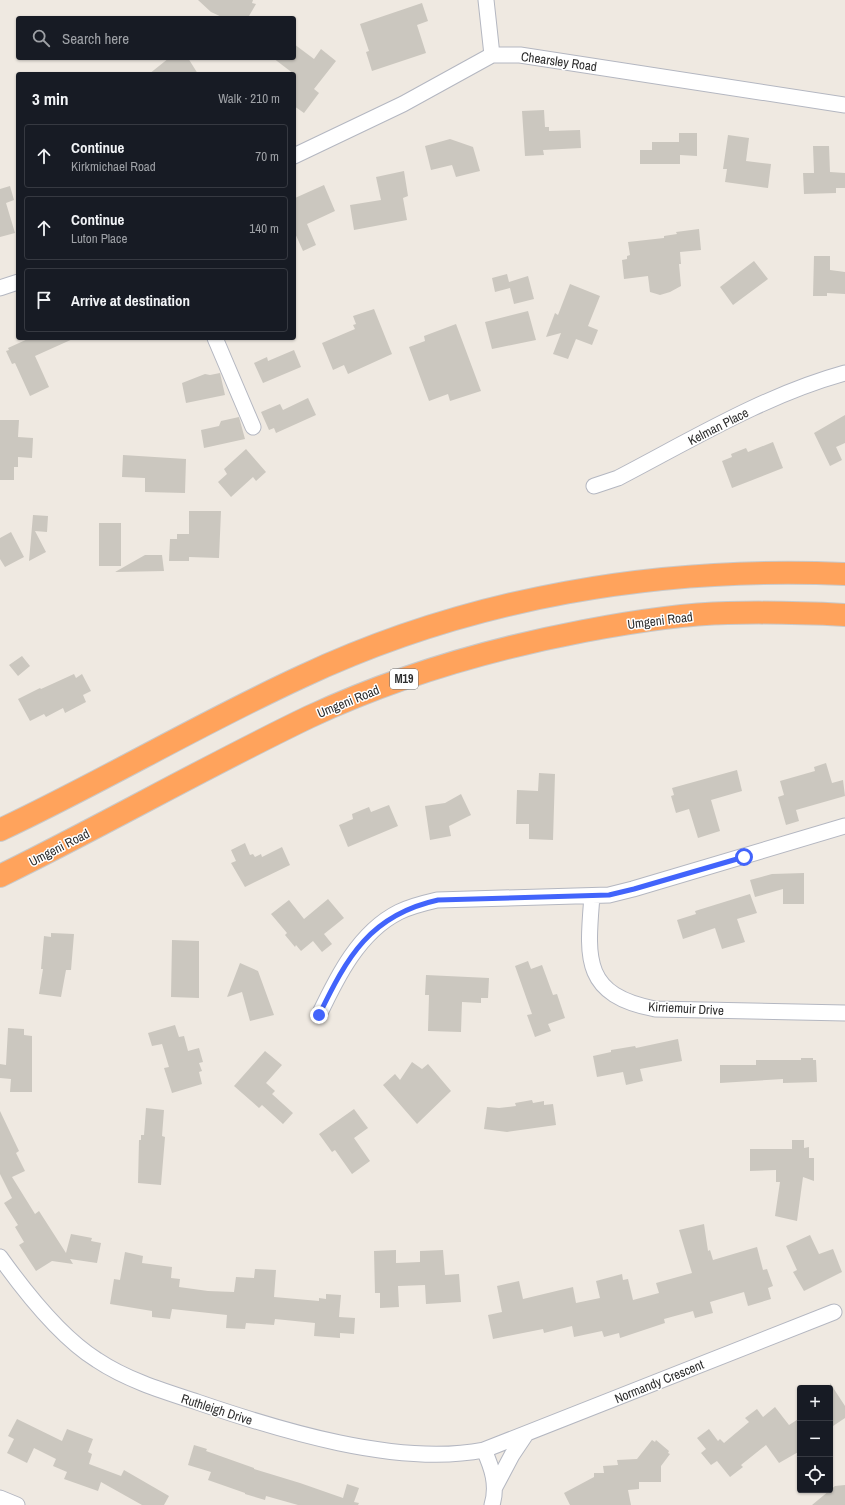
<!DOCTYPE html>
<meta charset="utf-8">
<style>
body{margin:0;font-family:"Archivo Narrow",sans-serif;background:#242831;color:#f1f3f6}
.controls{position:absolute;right:12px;bottom:12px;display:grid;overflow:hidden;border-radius:4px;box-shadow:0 1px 3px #0004}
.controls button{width:36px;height:36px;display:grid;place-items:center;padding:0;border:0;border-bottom:1px solid #363941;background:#171b24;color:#f1f3f6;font:20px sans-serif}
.stop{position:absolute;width:12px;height:12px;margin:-9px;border:3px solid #4264fb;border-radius:50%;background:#fff}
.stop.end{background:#4264fb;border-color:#fff;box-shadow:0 1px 4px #0008}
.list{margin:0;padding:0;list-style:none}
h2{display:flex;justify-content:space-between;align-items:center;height:52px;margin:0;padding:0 16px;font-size:17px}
h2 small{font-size:13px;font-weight:400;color:#9ea1a6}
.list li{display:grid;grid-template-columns:26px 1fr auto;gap:12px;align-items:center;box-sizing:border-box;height:64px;margin:0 8px 8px;padding:0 8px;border:1px solid #363941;border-radius:4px}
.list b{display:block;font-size:15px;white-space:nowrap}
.list p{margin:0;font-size:13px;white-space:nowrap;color:#9ea1a6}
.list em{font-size:13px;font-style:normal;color:#9ea1a6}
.icon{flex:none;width:22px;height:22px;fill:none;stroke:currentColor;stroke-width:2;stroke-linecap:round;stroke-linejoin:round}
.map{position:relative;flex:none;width:845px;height:1505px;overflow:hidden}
.search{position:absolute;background:#171b24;box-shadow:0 1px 3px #0004;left:16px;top:16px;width:280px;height:44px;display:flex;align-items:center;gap:10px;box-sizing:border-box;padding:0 14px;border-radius:4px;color:#9ea1a6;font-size:15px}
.panel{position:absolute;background:#171b24;box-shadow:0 1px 3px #0004;left:16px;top:72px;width:280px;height:268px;border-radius:4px}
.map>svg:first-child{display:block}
.building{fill:#cbc7bf}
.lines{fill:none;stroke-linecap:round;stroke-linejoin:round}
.street-casing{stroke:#b4b7c1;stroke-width:17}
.highway-casing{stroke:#c9c9c9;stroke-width:24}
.street{stroke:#fff;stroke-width:15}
.highway{stroke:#ffa35c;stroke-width:22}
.route{stroke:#4264fb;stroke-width:5}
.labels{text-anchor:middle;stroke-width:3;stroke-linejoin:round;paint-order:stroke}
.shield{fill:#fff;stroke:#6d6d6d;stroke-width:1}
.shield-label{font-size:12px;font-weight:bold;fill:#2e2e2e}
.street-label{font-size:13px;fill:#2e2e2e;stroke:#fff}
</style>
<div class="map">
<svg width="845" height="1505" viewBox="0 0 845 1505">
<rect width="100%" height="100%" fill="#efe9e1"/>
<path class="building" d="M198,0H253L252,3L256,4L249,16L243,18H224L211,12Z
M422,3L428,21L417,25L426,53L372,71L366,52L369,51L360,24Z
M294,44L314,59L321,49L336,61L314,89L319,93L304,113L294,106V74L273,58H294Z
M169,58H188L198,74H149Z
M544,110L545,127H549V131L580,130L581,148L543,150L544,155L525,156L522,111Z
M679,133H697V156L680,155V164H640V150H652V142H679Z
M728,135L749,138L746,161L771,164L768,188L725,182L727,169H723Z
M450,139L473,147L480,171L456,177L452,165L431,170L425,146Z
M813,146H829L830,172L845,173V188H836V193L804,194L803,173H814Z
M404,171L408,196L403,198L407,220L354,230L350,205L381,200L376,177Z
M324,185L335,211L307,224L316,245L303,251L294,231V196L295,198Z
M10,186L14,200L6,203L15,233L0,237V189Z
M699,229L701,250L680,252L681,264H679L681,286L670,292L660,295L650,292L648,276L624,279L622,260L627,259V256L630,255L628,242L664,238V236L677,234L676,232Z
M814,256H830V270L845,272V294L827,293V296H813Z
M754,261L768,279L733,305L720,287Z
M507,274L509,282L528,276L534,299L514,304L510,288L495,292L492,278Z
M570,284L600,296L588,326L598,330L592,345L576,339L568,359L553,354L561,333L546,337L555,313L558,315Z
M374,309L392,354L348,374L344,365L333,370L322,343L355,329L353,325L356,324L353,316Z
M528,311L536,340L492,349L485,322Z
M456,324L481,391L450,401L448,394L429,401L409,347L425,341L424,336Z
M30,338H75L35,356L49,387L30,396L15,363L12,364L6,351L9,350L8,348Z
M294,350L301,367L263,383L254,363L267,357L268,361Z
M220,373L225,395L186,403L182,383L205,374L210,375Z
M308,398L316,415L276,433L274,428L269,430L261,412L280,404L283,410Z
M845,415V443L836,447L842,460L830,466L814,433Z
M239,417L245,439L204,448L201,430L219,426L221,421Z
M0,420H19L18,437L33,438L32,458L18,457V467H14V480H0Z
M773,442L783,468L732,488L722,461L732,457L731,454L746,448L748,452Z
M246,449L266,472L256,481L253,477L231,497L218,482L227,474L224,469Z
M123,455L186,459L185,493L145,492V478L122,477Z
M189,511H221L219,558L189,557V561H169L170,539H177V534H189Z
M33,515L48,516L47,532L35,531L46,552L29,561Z
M99,523H121V566H99Z
M11,532L24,557L5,567L0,559V538Z
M145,555H162L164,571L115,572Z
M22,656L30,666L18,676L9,665Z
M74,674L76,678L82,674L91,691L83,695L86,702L65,713L63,708L46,717L44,714L30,721L18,699L40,688L41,689Z
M826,763L832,783L843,780L845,796L796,810L799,821L786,825L778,797L784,795L780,781L815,771L814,767Z
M737,770L742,791L711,800L720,831L698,838L689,809L676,813L671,796L674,795L672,788Z
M539,773L555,774L553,840L529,839V824H516L517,790L538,791Z
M461,794L471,815L449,826L451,836L430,840L425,806L445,803Z
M389,805L398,826L348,847L339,825L353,819L352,814L369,807L371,812Z
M245,843L250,855L253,854L255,857L261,854L262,857L282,847L290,865L245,887L231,863L236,861L231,850Z
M804,873V904H783V889L755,897L750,880L772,874Z
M750,894L757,913L737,919L745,942L722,949L715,928L683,939L677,920L696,914L695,911Z
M328,899L344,918L324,934L332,944L322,952L313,941L301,951L296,945L295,947L285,935L287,933L271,914L289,900L304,919Z
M51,933L74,934L71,970H66L61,997L39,994L43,969H41L44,936L51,937Z
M172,940L199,941V998L171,997Z
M528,961L531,969L542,965L553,995L557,994L565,1018L548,1024L551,1031L535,1037L527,1015L532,1014L515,966Z
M240,963L258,971L274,1015L250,1021L242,992L227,997Z
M426,975L489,978L488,998H481V1003L462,1002L461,1032L428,1031L429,995H425Z
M175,1025L179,1037L184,1036L188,1051L199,1048L203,1062L199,1063L202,1071L199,1072L202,1084L172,1093L164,1068L169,1067L162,1044L152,1046L148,1033Z
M8,1028L24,1029V1035L32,1036V1092H10L11,1079L0,1078V1064L6,1065Z
M678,1039L682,1061L640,1069L643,1081L626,1085L623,1072L597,1077L593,1056L611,1052V1050L635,1046L636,1048Z
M265,1051L282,1065L266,1083L275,1091L272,1094L293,1113L283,1124L262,1105L259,1108L234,1086Z
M801,1058H813V1060H816L817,1082L783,1083V1079L720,1083V1065H756V1060H801Z
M412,1062L422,1069L428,1064L451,1091L417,1124L383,1085L395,1074L400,1080Z
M532,1100L533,1103L544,1101V1105L553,1104L556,1125L507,1132L484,1129L487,1107L499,1108L516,1106L515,1103Z
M146,1108L164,1110L162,1136L165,1137L161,1185L138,1183L139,1140H141V1135H144Z
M354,1109L368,1128L354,1138L370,1161L352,1174L335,1150L332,1152L319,1134Z
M0,1111L19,1151L16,1153L25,1171L12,1177L35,1214L39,1211L66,1253L71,1234L92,1238L91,1241L101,1243L97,1263L70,1259L73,1264L52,1261L36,1271L19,1245L24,1242L15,1227L18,1225L4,1203L12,1198L0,1174Z
M792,1140H804V1148L809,1147V1158H814V1181L803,1177L797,1221L775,1216L780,1182H776V1170L750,1171V1149H792Z
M704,1224L708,1251L710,1250L713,1260L757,1247L763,1270L767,1269L773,1286L768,1288L771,1299L748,1306L744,1292L710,1302L713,1313L695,1318L693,1311L664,1319L665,1323L620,1338L619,1333L604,1337L602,1331L574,1337L572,1326L544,1333L543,1329L493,1339L488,1315L502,1312L497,1286L519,1281L523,1299L573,1287L576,1303L600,1298L596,1281L622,1274L623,1280L628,1279L633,1300L659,1293L656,1283L692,1273L679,1230Z
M810,1235L819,1254L833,1249L842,1272L804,1291L793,1272L797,1270L786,1246Z
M396,1250V1263L420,1262V1251L443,1250L445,1275L459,1274L461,1302L426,1304L425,1285L398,1286L399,1307L380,1308V1293H375L374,1251Z
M125,1252L143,1256L142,1263L172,1267L171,1278L180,1279L179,1287L208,1291L234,1292L236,1277L254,1278L255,1269L276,1270L274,1297L319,1301V1298L326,1299V1294L341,1295L339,1317L355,1318L354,1334L340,1333V1338L314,1336L315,1323L275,1319L274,1325L246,1323L245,1329L226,1328L227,1315L172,1309L170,1319L152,1317V1311L110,1304L114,1279L120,1280Z
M830,1383L845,1406V1418L830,1428Z
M775,1407L789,1425L800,1418V1451L779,1463L766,1445L741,1465L743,1467L730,1477L717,1461L711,1465L701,1453L706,1449L697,1438L709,1429L718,1441L720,1439L724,1443L749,1422L745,1418L757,1409L763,1417Z
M17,1419L62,1441L67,1429L93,1439L88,1452L92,1454L89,1464L121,1476L124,1470L169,1496L164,1505H142L101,1482L98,1491L64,1479L67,1472L53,1466L56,1459L34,1448L27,1463L7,1453L14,1439L8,1436Z
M652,1440L655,1442L656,1440L669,1451L668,1453L670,1454L661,1466V1482H639V1489L628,1490L631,1505H570L564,1493L594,1477V1473H604L603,1466L618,1465L617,1460L637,1459Z
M194,1445L207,1449L206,1451L254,1468V1469L300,1483L343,1498L347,1484L359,1488L354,1502L359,1503L358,1505H298L266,1496L265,1500L245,1494V1493L208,1480L211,1472L188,1465Z
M845,1485V1505H812L835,1486Z"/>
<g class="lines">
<g class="street-casing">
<path id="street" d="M486,0L492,55
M294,156L403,104L492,55H520L845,105
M0,288L18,282
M215,338L253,427
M594,486L618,478C691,440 765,395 845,373
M592,896C587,958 582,995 655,1009L845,1013
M319,1015C337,977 359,932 399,912C411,906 424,903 437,900L609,895L633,889L845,826
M0,1257C25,1292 60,1337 97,1360C127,1380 163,1391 197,1402C279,1430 398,1467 484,1450L834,1312
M484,1450C492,1468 498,1485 492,1505
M495,1487L512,1455L526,1434
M0,1498L17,1505"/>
</g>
<g class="highway-casing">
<path id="highway" d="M0,830C102,782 199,724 301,677C471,597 659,566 845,574
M0,876C104,825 205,767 309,717C397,676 490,649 584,631C631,622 680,614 728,613C767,612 806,613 845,615"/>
</g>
<use href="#street" class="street"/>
<use href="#highway" class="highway"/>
</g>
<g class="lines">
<path class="route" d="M319,1015C347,957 370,915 438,900L609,895L634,889L744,857"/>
</g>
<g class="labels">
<rect class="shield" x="390" y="669" width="28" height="20" rx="3"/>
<g class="shield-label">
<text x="404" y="683">M19</text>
</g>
<g class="street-label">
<text transform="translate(559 61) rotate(8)" y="5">Chearsley Road</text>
<text transform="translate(718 426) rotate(-27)" y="5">Kelman Place</text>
<text transform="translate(660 620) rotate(-7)" y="5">Umgeni Road</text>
<text transform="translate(348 701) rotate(-22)" y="5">Umgeni Road</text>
<text transform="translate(59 847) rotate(-27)" y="5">Umgeni Road</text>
<text transform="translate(686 1008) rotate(3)" y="5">Kirriemuir Drive</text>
<text transform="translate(659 1381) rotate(-22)" y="5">Normandy Crescent</text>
<text transform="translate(217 1409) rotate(18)" y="5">Ruthleigh Drive</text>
</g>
</g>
</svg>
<div class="controls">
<button>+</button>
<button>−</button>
<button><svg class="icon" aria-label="locate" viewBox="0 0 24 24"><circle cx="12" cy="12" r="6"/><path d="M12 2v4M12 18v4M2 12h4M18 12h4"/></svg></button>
</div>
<div class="stop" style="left:744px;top:857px"></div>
<div class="stop end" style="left:319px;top:1015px"></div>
<div class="search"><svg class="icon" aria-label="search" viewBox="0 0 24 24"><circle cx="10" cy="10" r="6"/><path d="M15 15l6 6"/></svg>Search here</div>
<section class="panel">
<h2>3 min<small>Walk · 210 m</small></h2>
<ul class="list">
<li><svg class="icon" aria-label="ahead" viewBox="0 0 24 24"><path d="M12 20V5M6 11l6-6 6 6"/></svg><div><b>Continue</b><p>Kirkmichael Road</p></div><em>70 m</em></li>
<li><svg class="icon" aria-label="ahead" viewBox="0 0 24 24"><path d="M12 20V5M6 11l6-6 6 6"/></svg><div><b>Continue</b><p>Luton Place</p></div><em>140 m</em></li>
<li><svg class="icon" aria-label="arrive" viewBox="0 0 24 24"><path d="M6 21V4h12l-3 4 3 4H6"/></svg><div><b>Arrive at destination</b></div></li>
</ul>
</section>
</div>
